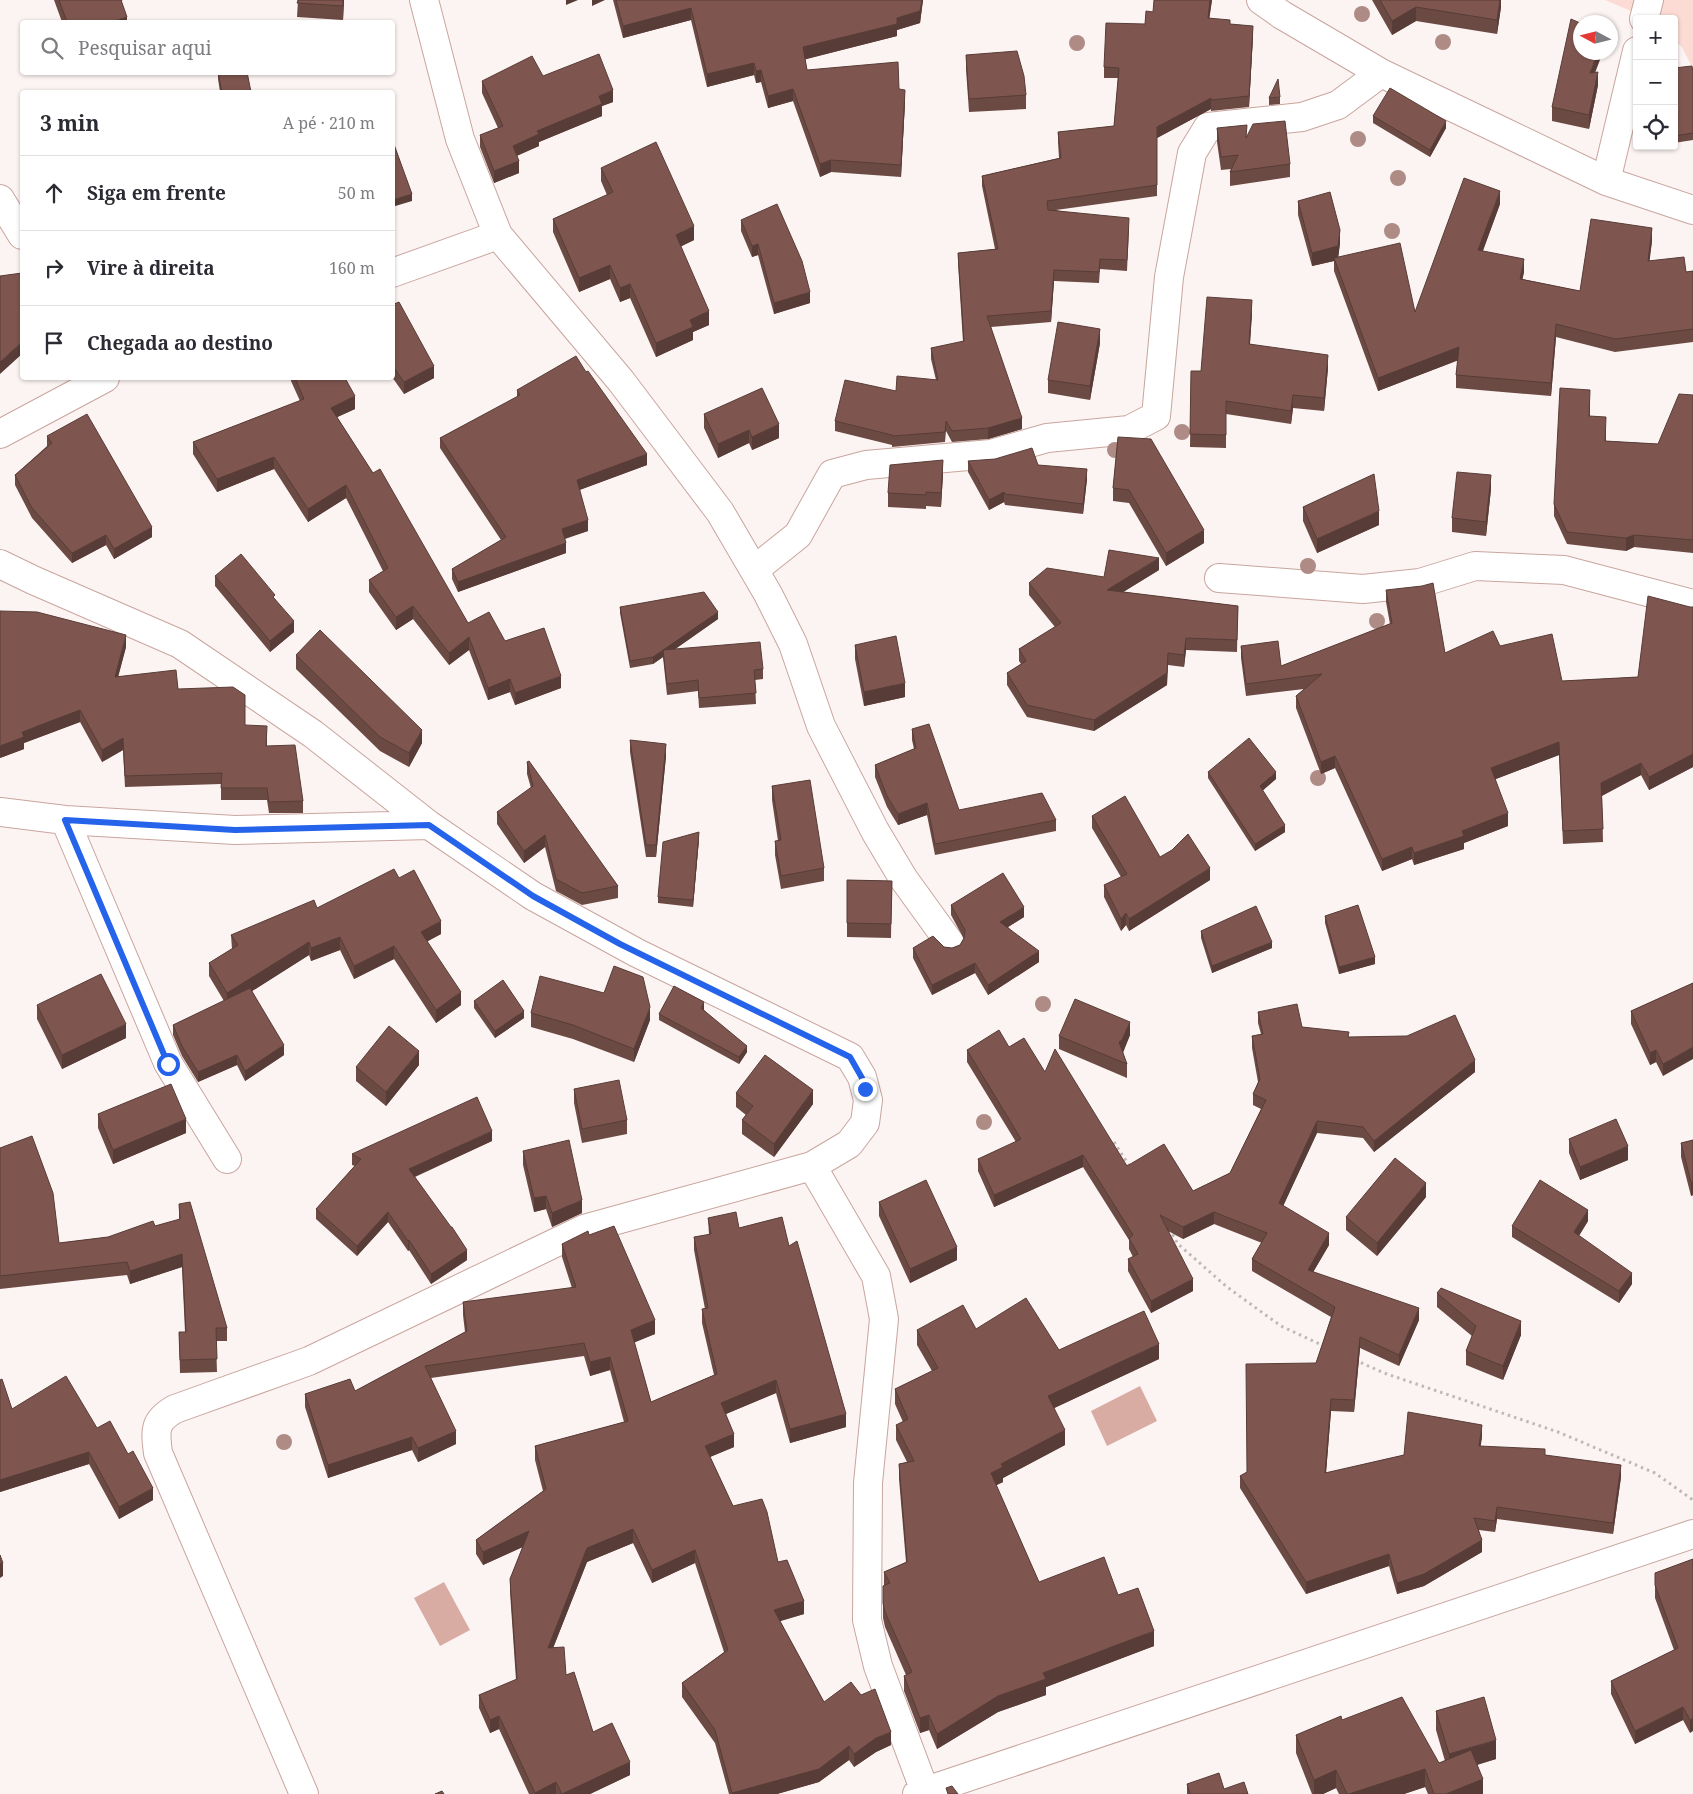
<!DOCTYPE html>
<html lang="pt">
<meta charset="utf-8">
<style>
body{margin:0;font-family:"Noto Serif",serif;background:#f2f2f3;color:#2b2b33}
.controls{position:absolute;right:15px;top:15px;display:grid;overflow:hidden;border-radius:5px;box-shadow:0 1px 4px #0004}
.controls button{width:45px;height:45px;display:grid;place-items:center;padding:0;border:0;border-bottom:1px solid #e1e1e2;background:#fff;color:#2b2b33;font:25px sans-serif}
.compass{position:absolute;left:1573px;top:15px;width:45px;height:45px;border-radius:50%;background:#fff;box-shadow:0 1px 4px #0004;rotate:277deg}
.stop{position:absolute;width:15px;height:15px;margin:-11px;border:4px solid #2563eb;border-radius:50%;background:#fff}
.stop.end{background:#2563eb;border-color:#fff;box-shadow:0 1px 5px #0008}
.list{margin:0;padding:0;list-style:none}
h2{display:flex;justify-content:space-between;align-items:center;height:65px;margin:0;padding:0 20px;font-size:21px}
h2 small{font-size:16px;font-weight:400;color:#7c7c81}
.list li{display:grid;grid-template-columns:32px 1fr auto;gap:15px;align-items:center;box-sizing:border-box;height:75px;padding:0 20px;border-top:1px solid #e1e1e2}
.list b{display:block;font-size:19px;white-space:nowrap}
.list em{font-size:16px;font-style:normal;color:#7c7c81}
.icon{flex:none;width:28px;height:28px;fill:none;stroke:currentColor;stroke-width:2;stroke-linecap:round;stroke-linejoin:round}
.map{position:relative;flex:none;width:1693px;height:1794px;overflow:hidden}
.search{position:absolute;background:#fff;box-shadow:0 1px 4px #0004;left:20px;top:20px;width:375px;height:55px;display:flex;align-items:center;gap:12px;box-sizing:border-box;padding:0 18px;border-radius:5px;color:#7c7c81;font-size:19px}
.panel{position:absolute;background:#fff;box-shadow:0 1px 4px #0004;left:20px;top:90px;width:375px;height:290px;border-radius:5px}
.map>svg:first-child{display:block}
.green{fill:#fcdbd4}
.water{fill:#d9aca3}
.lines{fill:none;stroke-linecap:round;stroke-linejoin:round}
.minor-casing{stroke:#c9a59e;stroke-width:30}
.path{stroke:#c1b7b6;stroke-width:3;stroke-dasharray:2.5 4;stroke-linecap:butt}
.minor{stroke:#fff;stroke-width:28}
.tree{fill:#ae8b85}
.wall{fill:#6c4a44}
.shaded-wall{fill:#583c37}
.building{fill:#7e564f;stroke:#583c37}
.route{stroke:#2563eb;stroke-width:6}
</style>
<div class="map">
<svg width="1693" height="1794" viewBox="0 0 1693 1794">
<rect width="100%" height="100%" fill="#fcf4f3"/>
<path class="green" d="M1605,0H1693V68L1681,46L1674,41V19H1650Z"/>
<path class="water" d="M1140,1386L1157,1421L1107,1446L1091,1411Z
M444,1582L470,1630L440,1646L414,1598Z"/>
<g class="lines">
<g class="minor-casing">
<path id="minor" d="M424,0L460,139L498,235L621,381L720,512L768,594L793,644L821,726L875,831L903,878L950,943
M1261,0L1282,15L1381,73L1502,131L1606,181L1693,210
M1644,19L1649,0
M1606,181L1637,51
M0,199L22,235
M392,273L498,235
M0,434L105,378
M0,564L33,580L180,644L313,734L429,825L533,896L637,953L850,1057L862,1077L868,1100L865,1123L849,1144L812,1166L584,1229L309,1361L175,1409C154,1421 155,1430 158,1453L304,1794
M754,570L798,535L832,474L866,465L991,454L1047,438L1129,430L1156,416L1169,277L1192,153L1208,127L1302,117L1338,105L1381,73
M1219,578L1363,589L1420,583L1475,566L1564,570L1693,604
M0,812L65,820L235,830L429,825
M65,820L168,1063L227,1159
M812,1166L876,1276L884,1319L868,1483L867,1620L878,1666L926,1794
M917,1794L1693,1534"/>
</g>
<path class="path" d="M1114,1142L1130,1167
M1169,1229L1178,1244L1227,1287L1281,1326L1326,1347
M1355,1360L1384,1373L1558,1432L1655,1473L1693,1500"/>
<use href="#minor" class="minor"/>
</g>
<g class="tree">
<circle cx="1362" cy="14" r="8"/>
<circle cx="1443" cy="42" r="8"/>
<circle cx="1077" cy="43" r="8"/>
<circle cx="1358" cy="139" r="8"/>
<circle cx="1398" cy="178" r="8"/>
<circle cx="1392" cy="231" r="8"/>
<circle cx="1182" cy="432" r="8"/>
<circle cx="1115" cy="450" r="8"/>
<circle cx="1308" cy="566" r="8"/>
<circle cx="1377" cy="621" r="8"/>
<circle cx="1318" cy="778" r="8"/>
<circle cx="1043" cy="1004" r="8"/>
<circle cx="984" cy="1122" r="8"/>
<circle cx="284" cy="1442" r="8"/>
</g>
<path class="wall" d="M54,0H123L121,1L127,22H62Z
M298,0H344L343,20L297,17Z
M613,0H923L920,23L897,30V36L805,59L807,70L899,89L905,102L901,177L831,172L820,177L793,101L768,108L761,82L756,83L754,75L707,87L691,20L623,38Z
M1212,0L1209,18L1230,24L1253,36L1249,107L1211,111V109L1157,138V196L1056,210L1129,228L1127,271L1100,269L1099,283L1054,281L1051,322L991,327L1022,429L988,439L952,442L946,431L945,442L892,447V445L835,431V421L896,391L936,380L931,359V348L963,342L958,263V253L995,249L982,186V176L1059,158L1058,142V132L1114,126L1118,78H1104V67L1145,24L1153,12Z
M1372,0H1501V7L1497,34L1416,21L1392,35Z
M966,55L1026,95V109L969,112L966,69Z
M1674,68L1693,73V140L1674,143Z
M218,72L251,92H220L218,79Z
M1596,72L1598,85L1589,129L1552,121V107Z
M543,76L613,102L602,106V116L539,142V146L517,156L519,173L494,183L480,147V135L498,128L482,93V81Z
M1280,97V104L1269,105V98Z
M1373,116L1446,128L1430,157L1373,123Z
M1217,128L1247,137L1290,164V177L1230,186V172L1231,169L1221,170L1217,142Z
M601,168L694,240L681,246L709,325L693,332V340L656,357L630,298L620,302L610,279L579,292L553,232V219L607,195L601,181Z
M1298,201L1340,243L1338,257L1415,312L1500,204L1483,251L1524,272L1522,279L1580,291L1652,241L1649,261L1686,272L1693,271V342L1615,352L1556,337L1551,396L1456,388V375L1458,360L1378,391L1334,271V261L1312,266L1298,215Z
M741,220L810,303L774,314L758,255L752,257L741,231Z
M392,305L434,378L404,394L392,377Z
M1252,313L1250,344L1328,368L1324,411L1293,408L1291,424L1226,414V448L1190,447L1191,371H1201Z
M1100,343L1090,400L1048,393V380Z
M586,372L647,465L579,490L588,531L565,538L566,553L458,592L452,579V569L501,540L440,448V438L517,397V390Z
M291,378H345L355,409L337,417L468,623L505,641L561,688L515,705L510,692L488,700L469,650L449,665L413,619L396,630L369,592V580L383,571L346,498L308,522L274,469L217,492L193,454V442L300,401L291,381Z
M1693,395V553L1634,547L1626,551L1567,544L1554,516V504L1590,402V416L1606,430V441L1658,444Z
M704,414L779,438L752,450L749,443L718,458L704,428Z
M47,436L152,537L114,559L106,545L72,563L32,518L15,485V475L47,446Z
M1118,437L1204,543L1166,566L1129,503L1113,501V488Z
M968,461L1038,465L1087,479L1083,514L1005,505L1004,502L989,510L968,472Z
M943,474L941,507L926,506V509L888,507V493Z
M1491,489L1486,536L1452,532V518Z
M1303,507L1379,525L1317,553L1303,521Z
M1159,570L1123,592L1238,606L1237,652L1186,650L1184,667L1168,665L1167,685L1094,731L1027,717L1007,685V673L1021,664L1019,661V649L1055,627L1029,595V583L1104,577Z
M215,576L275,599L294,632L270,652L215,586Z
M1386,590L1445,653L1500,646L1562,681L1638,677L1690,607H1693V767L1649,790L1641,775L1602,796L1603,842L1563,844L1559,755L1495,779L1508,826L1464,843V849L1414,865L1412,859L1382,871L1335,768L1321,774L1296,708V696L1304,689L1246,696L1241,658V646L1281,666L1390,624L1386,602Z
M620,607L718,619L675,649L763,669V679L755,680L756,704L699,708L698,691L667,695L663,657L653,664L630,668L620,613Z
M855,645L905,697L864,706L855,659Z
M126,647L118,676L178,689L245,725L267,738V746L303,801V813H269L267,800H221V784L125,787L123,750L102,762L80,722L24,743V749L0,758Z
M296,655L422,743L409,767L380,751L296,669Z
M912,729L959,810L1056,820V831L935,855L927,815L898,825L887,807L875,777V765L914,749L912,740Z
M630,740L666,756L656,857H646L630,752Z
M527,762L618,886V898L582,905L556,891L545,847L524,863L497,824V812L531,788L527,774Z
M1208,772L1276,779L1262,790L1285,832L1255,851L1208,778Z
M772,786L824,868V881L781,889L775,855V841H778L772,800Z
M1092,816L1160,857L1210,880L1129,931L1126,925L1121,931L1104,897V885L1121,877L1092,828Z
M699,839L693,907L658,903V897Z
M399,878L441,934L427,941L461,1005L436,1023L394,959L354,979L340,950L311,961L309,955L252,991L284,1055L245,1081L237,1065L198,1082L182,1056L173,1035V1025L224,1001L209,976V963L232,949L231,935L317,908Z
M847,880L892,881L891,938L847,937Z
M951,905L1024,917L1008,927L1039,962L988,995L975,973L932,995L913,958V948L944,947L952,948L960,945L964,939L951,915Z
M1325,916L1375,964L1339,974L1325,923Z
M1201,931L1272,948L1212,973L1201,938Z
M1693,983L1663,1076L1656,1062L1650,1065L1631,1024V1011Z
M604,993L650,1020L634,1062L573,1039L531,1027V1013Z
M474,1001L524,1018L495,1038L474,1008Z
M37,1005L126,1038L62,1069L37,1019Z
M704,1009V1010L747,1052L739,1064L659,1020V1014Z
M1258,1012L1302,1027L1349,1037L1475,1072L1374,1152L1363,1138L1317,1133L1283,1206L1329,1245L1313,1272L1419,1320L1399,1366L1360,1348L1354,1412L1331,1411L1326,1473L1482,1437L1480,1446L1545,1455L1621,1477L1613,1534L1497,1519L1495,1532L1479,1530L1482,1552L1424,1586L1397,1594L1389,1566L1306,1594L1240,1488V1476L1247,1472L1316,1363L1331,1317L1252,1271V1259L1262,1243L1214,1224L1183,1239L1168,1231L1193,1291L1151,1313L1128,1271V1259L1133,1257L1129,1249V1240L1083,1167L994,1207L978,1171V1159L1016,1142L967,1062V1050L1009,1047L1045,1072L1127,1166L1193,1191L1230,1173L1261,1109L1253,1105V1094L1258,1082L1252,1048V1036L1261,1034L1258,1023Z
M1130,1035L1123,1053L1127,1064V1078L1059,1049V1036Z
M419,1065L386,1106L356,1081V1067Z
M574,1089L627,1120V1134L582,1143L574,1103Z
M736,1093L813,1104L774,1157L742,1134V1120L746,1115L736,1107Z
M98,1114L186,1133L113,1164L98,1128Z
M1569,1139L1628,1160L1580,1180L1569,1153Z
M1693,1140V1195L1691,1196L1681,1157V1143Z
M492,1141L415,1177L467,1260L431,1284L409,1250L408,1251L388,1222L357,1256L316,1219V1209L355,1166L352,1165V1154Z
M0,1148L59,1243L108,1237L155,1226L179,1220V1204L227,1328V1341H216L217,1372L180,1373L179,1332H185L182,1267L130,1284L127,1275L0,1289Z
M523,1151L582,1213L552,1227L546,1209L534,1212L523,1165Z
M1426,1197L1377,1256L1346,1230V1217Z
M879,1202L957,1260L910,1283L879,1216Z
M708,1218L739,1228L789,1246L846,1427L790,1443L776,1393L726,1414L734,1447L710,1457L733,1506L778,1562L804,1614L780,1621L824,1702L891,1745L876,1752L854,1767L849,1760L819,1782L777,1794H729L715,1743L682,1697V1683L724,1652L695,1563L652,1583L633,1543L587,1562L553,1648L593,1732L630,1775L590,1794H529L499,1729L490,1733L479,1708V1695L516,1680L510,1592V1579L523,1547L483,1565L476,1554V1540L543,1491L535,1460V1446L624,1422L610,1370L590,1376L584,1356L431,1378L456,1444L418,1462L412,1450L328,1478L305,1407V1394L355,1391L465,1332L463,1315V1302L572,1288L562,1257V1244L589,1235L655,1334L634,1342L651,1402L714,1375L702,1323V1309H705L694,1250V1237L709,1235Z
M1588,1221L1579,1236L1632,1284L1619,1303L1512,1237V1226Z
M1437,1293L1521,1335L1503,1380L1466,1365V1351L1472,1336L1437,1307Z
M976,1329L1059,1350L1159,1359L1054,1408L1065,1445L1003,1478V1482L996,1485L1039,1582L1118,1595L1154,1646L1046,1687V1695L998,1712L937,1749L929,1730L920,1733L904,1691V1676L906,1675L885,1627L883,1618V1586H884V1572L906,1562L899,1479V1464L907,1462L896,1440V1425L903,1422L895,1404V1389L932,1371L917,1345V1330Z
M0,1380L12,1409L97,1428L153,1500L119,1519L89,1464L0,1492Z
M1693,1559L1690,1733L1683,1720L1635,1744L1611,1694V1681L1674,1650L1655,1598V1573Z
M1436,1711L1496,1759L1477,1765L1483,1794H1428L1425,1787L1404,1794H1339L1336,1788L1323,1794H1312L1296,1753V1735L1342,1720L1439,1763L1445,1761L1436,1730Z
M1187,1784L1224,1789L1248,1794H1187Z"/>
<path class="shaded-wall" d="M343,0H344L343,20Z
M566,0H578L566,5Z
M592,0H605L592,6Z
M922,0H923L920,23L897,30V36L803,60V47L897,18Z
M1210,0H1212L1208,28V18Z
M1500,0H1501V7L1497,34V20Z
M1416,7V21L1392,35V21Z
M691,8V20L623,38V26Z
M127,17V22H112Z
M1253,26V36L1249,107V96Z
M1598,52H1603L1590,86V73Z
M754,63V75L707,87V74Z
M761,70V82L756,83V71Z
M1598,72V85L1589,129V115Z
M793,89V101L768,108V96Z
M613,90V102L602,106V116L539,142V146L513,157V146L537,131L599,96Z
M905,90V102L901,177V165Z
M1211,98V109L1157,138V127Z
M1446,121V128L1430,157V150Z
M831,160V172L820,177V164Z
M519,161V173L494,183V171Z
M1500,191V204L1478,263V250Z
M412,194V201L392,207V200Z
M694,226V240L676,249V235Z
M1652,228V241L1648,274V261Z
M1340,230V243L1338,260L1334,258V261L1312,266V253Z
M758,244V255L752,257V246Z
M1524,259V272L1520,292V279Z
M610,265V279L579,292V278Z
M1054,270V281L1051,322V311Z
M630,284V298L620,302V288Z
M810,292V303L774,314V303Z
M1252,300V313L1249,356V344Z
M709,311V325L693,332V340L656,357V343L690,320Z
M1556,324V337L1551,396V383Z
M1100,329V343L1090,400V386Z
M22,342V354L0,374V362Z
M1459,347V360L1378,391V378Z
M1328,355V368L1324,411V398Z
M434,366V378L404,394V382Z
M1293,395V408L1291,424V411Z
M355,396V409L331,420V408Z
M1022,418V429L988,439V428Z
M779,424V438L752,450V437Z
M749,430V443L718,458V444Z
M647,454V465L577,491V480Z
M274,457V469L217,492V479Z
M943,460V474L941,507V493Z
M1087,469V479L1083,514V504Z
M1491,475V489L1486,536V522Z
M346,485V498L308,522V509Z
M1004,492V502L989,510V500Z
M1379,511V525L1317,553V539Z
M588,520V531L562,540V529Z
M152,527V537L114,559V549Z
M1204,530V543L1166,566V553Z
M106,535V545L72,563V553Z
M1634,535V547L1626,551V538Z
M566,543V553L458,592V582Z
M1159,558V570L1107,602V590Z
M413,606V619L396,630V617Z
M718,612V619L664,657L663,650Z
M294,621V632L270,652V641Z
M126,635V647L115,689V677Z
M469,637V650L449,665V653Z
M1186,638V650L1184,667V655Z
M663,651V657L653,664V657Z
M1168,653L1167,685L1094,731V720Z
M561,676V688L515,705V693Z
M510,679V692L488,700V688Z
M905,683V697L864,706V692Z
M80,710V722L24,743V749L0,758V746L22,732Z
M422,730V743L409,767V753Z
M123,738V750L102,762V750Z
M1559,742V755L1491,781V768Z
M666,744V756L656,857V845Z
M1693,754V767L1649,790V777Z
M1335,756V768L1321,774V762Z
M1641,763V775L1601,796V783Z
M1276,772V779L1260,793V786Z
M927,803V815L898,825V814Z
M1508,813V826L1464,843V849L1414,865V853L1462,831Z
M1285,825V832L1255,851V844Z
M699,832V839L693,907V900Z
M545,835V847L524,863V851Z
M1412,847V859L1382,871V859Z
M1210,868V880L1129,931V919Z
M1024,907V917L1000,932V922Z
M1126,913V925L1121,931V919Z
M441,921V934L421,945V932Z
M340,937V950L311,961V948Z
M309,942V955L227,1007V993Z
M1272,942V948L1212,973V966Z
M394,946V959L354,979V966Z
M1039,951V962L988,995V985Z
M1375,957V964L1339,974V967Z
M975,963V973L932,995V985Z
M461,992V1005L436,1023V1010Z
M704,1002V1009L701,1015V1008Z
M650,1007V1020L634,1062V1049Z
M524,1011V1018L495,1038V1031Z
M1130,1022V1035L1122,1054L1119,1042Z
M126,1024V1038L62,1069V1055Z
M284,1045V1055L245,1081V1071Z
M747,1046V1052L739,1064V1057Z
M1693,1047V1059L1663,1076V1064Z
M1656,1050V1062L1650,1065V1053Z
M419,1051V1065L386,1106V1092Z
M237,1055V1065L198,1082V1072Z
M1475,1060V1072L1374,1152V1141Z
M813,1090V1104L774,1157V1144Z
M186,1119V1133L113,1164V1150Z
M1317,1121V1133L1279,1215V1203Z
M492,1131V1141L409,1179V1169Z
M1628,1146V1160L1580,1180V1167Z
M1083,1155V1167L994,1207V1195Z
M1691,1182H1693V1195L1691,1196Z
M1426,1183V1197L1377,1256V1243Z
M546,1196V1209L534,1212V1198Z
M582,1200V1213L552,1227V1213Z
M1588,1210V1221L1574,1243V1232Z
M388,1212V1222L357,1256V1246Z
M1214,1212V1224L1183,1239V1227Z
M1329,1233V1245L1308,1281V1270Z
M409,1240V1250L408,1251V1241Z
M957,1247V1260L910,1283V1269Z
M467,1250V1260L431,1284V1274Z
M182,1254V1267L130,1284V1271Z
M1632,1273V1284L1619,1303V1291Z
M1193,1279V1291L1151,1313V1301Z
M1419,1308V1320L1399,1366V1355Z
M655,1320V1334L631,1344V1330Z
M1521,1321V1335L1503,1380V1366Z
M1360,1337V1348L1354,1412V1400Z
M1159,1344V1359L1048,1411V1396Z
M610,1357V1370L590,1376V1362Z
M776,1380V1393L721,1416V1403Z
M1331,1399V1411L1325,1485V1473Z
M846,1414V1427L790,1443V1429Z
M1482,1425V1437L1479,1458V1446Z
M1065,1430V1445L1003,1478V1482L991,1488V1473L1001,1464Z
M456,1431V1444L418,1462V1448Z
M734,1434V1447L705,1459V1446Z
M412,1437V1450L328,1478V1465Z
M89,1452V1464L0,1492V1480Z
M1621,1465V1477L1613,1534V1523Z
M153,1488V1500L119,1519V1507Z
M1497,1507V1519L1495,1532V1521Z
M633,1529V1543L587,1562L548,1661V1648L587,1548Z
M529,1531V1544L483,1565V1552Z
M1482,1540V1552L1424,1586L1397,1594V1583Z
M695,1550V1563L652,1583V1570Z
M1389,1554V1566L1306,1594V1582Z
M3,1563V1576L0,1578V1564Z
M804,1601V1614L774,1623V1610Z
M1154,1631V1646L1046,1687V1695L998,1712L937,1749V1734L998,1696L1043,1673Z
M1683,1707V1720L1635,1744V1731Z
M929,1715V1730L920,1733V1718Z
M499,1716V1729L490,1733V1720Z
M1693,1718V1731L1690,1733V1720Z
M891,1732V1745L876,1752L854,1767V1754L876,1738Z
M1496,1740V1759L1449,1773V1754Z
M849,1746V1760L819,1782L777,1794H732V1793Z
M630,1762V1775L590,1794H562Z
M1425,1769V1787L1404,1794H1349Z
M1336,1770V1788L1323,1794H1314V1780Z
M1483,1779V1794H1446Z
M556,1782V1794H535V1793Z"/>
<path class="building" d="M59,0H121L127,17L112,22H67Z
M298,0H343V6L297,3Z
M616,0H922L920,11L897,18V24L803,47L807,70L898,62L899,89L905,90L901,165L831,160L820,164L793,89L768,96L761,70L756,71L754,63L707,74L691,8L623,26Z
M1154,0H1210L1208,18L1230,20V24L1253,26L1249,96L1211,100V98L1157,127V185L1047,201L1048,210L1129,218L1127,260L1100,259L1099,272L1054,270L1051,311L987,316L1022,418L988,428L952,431L946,421L945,432L892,436V435L835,421L845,380L896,391L897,376L938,380L931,348L964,341L958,253L998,249L982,176L1061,158L1058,132L1114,126L1119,68L1104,67L1106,23L1145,24L1146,11L1153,12Z
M1380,0H1500L1497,20L1416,7L1392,21Z
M1571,19L1580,23V52H1598L1590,73L1598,72L1589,115L1552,107Z
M1017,51L1024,76L1026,95L969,99L966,55Z
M599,54L613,90L599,96L602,104L537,131L539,134L513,146L519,161L494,171L480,135L503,126L482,81L532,56L543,76Z
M1692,66L1693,73V133L1674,136V68Z
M218,72H247L251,92H222Z
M1278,79L1280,97L1269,98Z
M1390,88L1446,121L1430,150L1373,116Z
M1285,121L1290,164L1230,172L1238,155L1221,157L1217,128L1247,125L1246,138L1253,124Z
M392,139L412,194L392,200Z
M656,142L694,226L676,235L709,311L690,320L693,327L656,343L630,284L620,288L610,265L579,278L553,219L613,192L601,168Z
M1464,178L1500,191L1478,250L1524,259L1520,279L1580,291L1591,219L1652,228L1648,261L1684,257L1686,272L1693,271V329L1615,339L1556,324L1551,383L1456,375L1459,347L1378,378L1334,258L1400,243L1415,312Z
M1330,192L1340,230L1338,246L1312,253L1298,201Z
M777,204L802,261L810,292L774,303L758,244L752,246L741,220Z
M22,273V342L0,362V276Z
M1207,297L1252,300L1249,344L1328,355L1324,398L1293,395L1291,411L1226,401V435L1190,434L1191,371H1201Z
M399,302L434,366L404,382L392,365V305Z
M1058,322L1100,329L1090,386L1048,380Z
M576,356L586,372L588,371L647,454L577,480L588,520L562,529L566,543L458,582L452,569L506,537L440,438L520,395L517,390Z
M295,378H345L355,396L331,408L373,473L380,469L468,623L489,612L505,641L544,628L561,676L515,693L510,679L488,688L469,637L449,653L413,606L396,617L369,580L388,568L346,485L308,509L274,457L217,479L193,442L304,399Z
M762,388L779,424L752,437L749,430L718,444L704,414Z
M1560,388L1590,390L1589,416L1606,417L1605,441L1658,444L1679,394L1693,395V540L1634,535L1626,538L1567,532L1554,504Z
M87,414L152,527L114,549L106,535L72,553L32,508L15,475L52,443L47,436Z
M1118,437L1151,439L1204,530L1166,553L1129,490L1113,488Z
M1032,448L1038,465L1087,469L1083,504L1005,494L1004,492L989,500L968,461L995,459Z
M943,460L941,493L926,492V495L888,493L890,465Z
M1457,472L1491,475L1486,522L1452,518Z
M1374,474L1379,511L1317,539L1303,507Z
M1109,550L1159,558L1107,590L1238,606L1237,640L1186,638L1184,655L1168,653L1167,673L1094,720L1027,705L1007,673L1026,661L1019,649L1061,623L1029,583L1047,568L1104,577Z
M241,554L275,595L273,597L294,621L270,641L215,576Z
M1433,583L1445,653L1493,631L1500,646L1552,634L1562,681L1638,677L1648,596L1690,607H1693V754L1649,777L1641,763L1601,783L1603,829L1563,831L1559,742L1491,768L1508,813L1462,831L1464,836L1414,853L1412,847L1382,859L1335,756L1321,762L1296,696L1322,674L1246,684L1241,646L1278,641L1281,666L1392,623L1386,590L1422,586Z
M704,592L718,612L653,657L630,661L620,607Z
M0,611L37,612L126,635L115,677L176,670L178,689L233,687L245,695V725L267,726L266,746L295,745L303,801L269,802L267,788H221L222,773L125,776L123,738L102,750L80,710L22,732L24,737L0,746Z
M320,630L422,730L409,753L380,737L296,655Z
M896,636L905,683L864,692L855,645Z
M760,642L763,669L754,670L756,693L699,698L698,680L667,684L663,650Z
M929,724L959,810L1042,793L1056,820L935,844L927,803L898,814L887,796L875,765L916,748L912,729Z
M1249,738L1276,772L1260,786L1285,825L1255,844L1208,772Z
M630,740L666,744L656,845H646Z
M529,761L618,886L582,893L556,879L545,835L524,851L497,812L533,786L527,762Z
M810,780L824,868L781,876L775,841L781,840L772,786Z
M1125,796L1160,857L1172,850L1188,834L1210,868L1129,919L1126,913L1121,919L1104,885L1127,874L1092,816Z
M699,832L693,900L658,897L663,842Z
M394,869L399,878L414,870L441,921L421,932L461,992L436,1010L394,946L354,966L340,937L311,948L309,942L227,993L209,963L238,945L231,935L314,900L317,908Z
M1003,873L1024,907L1000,922L1039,951L988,985L975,963L932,985L913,948L933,936L944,947L952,948L960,945L964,938L965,930L951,905Z
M847,880L892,881L891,924L847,923Z
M1358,905L1375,957L1339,967L1325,916Z
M1256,906L1272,942L1212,966L1201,931Z
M614,966L643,977L650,1007L634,1049L573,1025L531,1013L540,976L604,993Z
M101,974L126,1024L62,1055L37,1005Z
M503,980L524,1011L495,1031L474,1001Z
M1693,983V1047L1663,1064L1656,1050L1650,1053L1631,1011Z
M674,986L704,1002L701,1008L747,1046L739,1057L659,1014Z
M250,988L284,1045L245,1071L237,1055L198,1072L182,1046L173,1025Z
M1075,999L1130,1022L1122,1040L1119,1042L1127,1064L1059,1036Z
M1297,1004L1302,1027L1349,1032L1348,1037L1407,1036L1455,1015L1475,1060L1374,1141L1363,1127L1317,1121L1279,1203L1329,1233L1308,1270L1419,1308L1399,1355L1360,1337L1354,1400L1331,1399L1325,1473L1404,1455L1408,1412L1482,1425L1479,1446L1545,1449V1455L1621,1465L1613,1523L1497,1507L1495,1521L1474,1518L1482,1540L1424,1574L1397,1583L1389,1554L1306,1582L1240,1476L1247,1472L1246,1364L1316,1363L1335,1307L1252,1259L1267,1233L1214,1212L1183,1227L1160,1215L1193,1279L1151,1301L1128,1259L1138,1254L1129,1238L1133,1235L1083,1155L994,1195L978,1159L1021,1139L967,1050L999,1030L1009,1047L1024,1038L1045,1072L1055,1049L1127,1166L1164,1144L1193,1191L1230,1173L1266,1100L1253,1094L1260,1079L1252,1036L1263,1034L1258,1012Z
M389,1026L419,1051L386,1092L356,1067Z
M765,1055L813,1090L774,1144L742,1120L753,1106L736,1093Z
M619,1080L627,1120L582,1129L574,1089Z
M171,1084L186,1119L113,1150L98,1114Z
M477,1097L492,1131L409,1169L451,1227H452L467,1250L431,1274L409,1240L408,1241L388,1212L357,1246L316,1209L361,1159L352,1154Z
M1616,1119L1628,1146L1580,1167L1569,1139Z
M32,1136L53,1193L59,1243L108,1237L153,1221L155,1226L180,1219L179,1204L190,1202L227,1328H216L217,1359L180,1360L179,1332H186L182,1254L130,1271L127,1262L0,1276V1148Z
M569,1140L582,1200L552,1213L546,1196L534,1198L523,1151Z
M1693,1140V1182H1691L1681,1143Z
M1395,1158L1426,1183L1377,1243L1346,1217Z
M926,1180L957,1247L910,1269L879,1202Z
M1540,1180L1588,1210L1574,1232L1632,1273L1619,1291L1512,1226Z
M736,1212L739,1228L782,1217L789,1246L797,1241L846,1414L790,1429L776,1380L721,1403L734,1434L705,1446L733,1506L762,1499L767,1512L778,1562L787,1560L804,1601L774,1610L824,1702L851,1682L861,1695L875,1689L891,1732L876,1738L854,1754L849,1746L819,1769L732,1793L715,1730L682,1683L728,1650L695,1550L652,1570L633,1529L587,1548L548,1648L564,1647L566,1675L574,1672L593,1732L612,1723L630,1762L562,1794L556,1782L535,1793L499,1716L490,1720L479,1695L517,1679L510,1579L529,1531L483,1552L476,1540L546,1489L535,1446L628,1421L610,1357L590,1362L584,1343L425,1366L456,1431L418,1448L412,1437L328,1465L305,1394L350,1379L355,1391L467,1331L463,1302L576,1287L562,1244L588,1231L589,1235L614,1226L655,1320L631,1330L651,1402L717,1374L702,1309L708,1308L694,1237L711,1234L708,1218Z
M1441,1288L1521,1321L1503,1366L1466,1351L1476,1326L1437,1293Z
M1026,1298L1059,1350L1144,1311L1159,1344L1048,1396L1065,1430L1001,1464L1003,1467L991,1473L1039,1582L1104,1557L1118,1595L1138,1588L1154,1631L1043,1673L1046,1679L998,1696L937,1734L929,1715L920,1718L904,1676L912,1672L885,1612L883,1603V1586L890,1583L884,1572L907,1562L899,1464L914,1461L896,1425L908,1419L895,1389L938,1368L917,1330L963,1305L976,1329Z
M66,1376L97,1428L110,1421L128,1454L133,1451L153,1488L119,1507L89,1452L0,1480V1380L2,1379L12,1409Z
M0,1555L3,1563L0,1564Z
M1693,1559V1718L1690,1720L1683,1707L1635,1731L1611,1681L1678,1648L1655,1585V1573Z
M1402,1697L1439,1763L1471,1750L1483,1779L1446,1794H1434L1425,1769L1349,1794H1347L1336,1770L1314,1780L1296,1735L1341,1716L1342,1720Z
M1484,1697L1496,1740L1449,1754L1436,1711Z
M1219,1773L1224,1789L1244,1782L1248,1794H1190L1187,1784Z
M952,1786L958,1794H948L946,1788Z
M442,1791L444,1794H435Z"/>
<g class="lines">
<path class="route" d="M168,1064L65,820L235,830L429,825L533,896L620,944L850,1057L862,1078L865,1089"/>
</g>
</svg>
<div class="controls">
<button>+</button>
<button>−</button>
<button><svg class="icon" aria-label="locate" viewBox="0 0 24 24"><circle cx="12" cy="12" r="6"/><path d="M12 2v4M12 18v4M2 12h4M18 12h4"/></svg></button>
</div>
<svg class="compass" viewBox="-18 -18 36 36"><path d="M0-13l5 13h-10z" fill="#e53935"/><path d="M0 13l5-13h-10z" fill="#7c7c81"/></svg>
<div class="stop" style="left:168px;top:1064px"></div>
<div class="stop end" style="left:865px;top:1089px"></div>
<div class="search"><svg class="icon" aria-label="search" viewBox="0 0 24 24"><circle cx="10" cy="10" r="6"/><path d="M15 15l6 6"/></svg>Pesquisar aqui</div>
<section class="panel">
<h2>3 min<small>A pé · 210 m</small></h2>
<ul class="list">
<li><svg class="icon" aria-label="ahead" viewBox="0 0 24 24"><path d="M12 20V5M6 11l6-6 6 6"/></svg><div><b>Siga em frente</b></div><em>50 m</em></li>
<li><svg class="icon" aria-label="right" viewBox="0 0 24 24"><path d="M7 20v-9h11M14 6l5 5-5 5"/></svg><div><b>Vire à direita</b></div><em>160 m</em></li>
<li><svg class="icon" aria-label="arrive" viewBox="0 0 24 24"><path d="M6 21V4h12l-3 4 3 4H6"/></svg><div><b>Chegada ao destino</b></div></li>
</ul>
</section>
</div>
